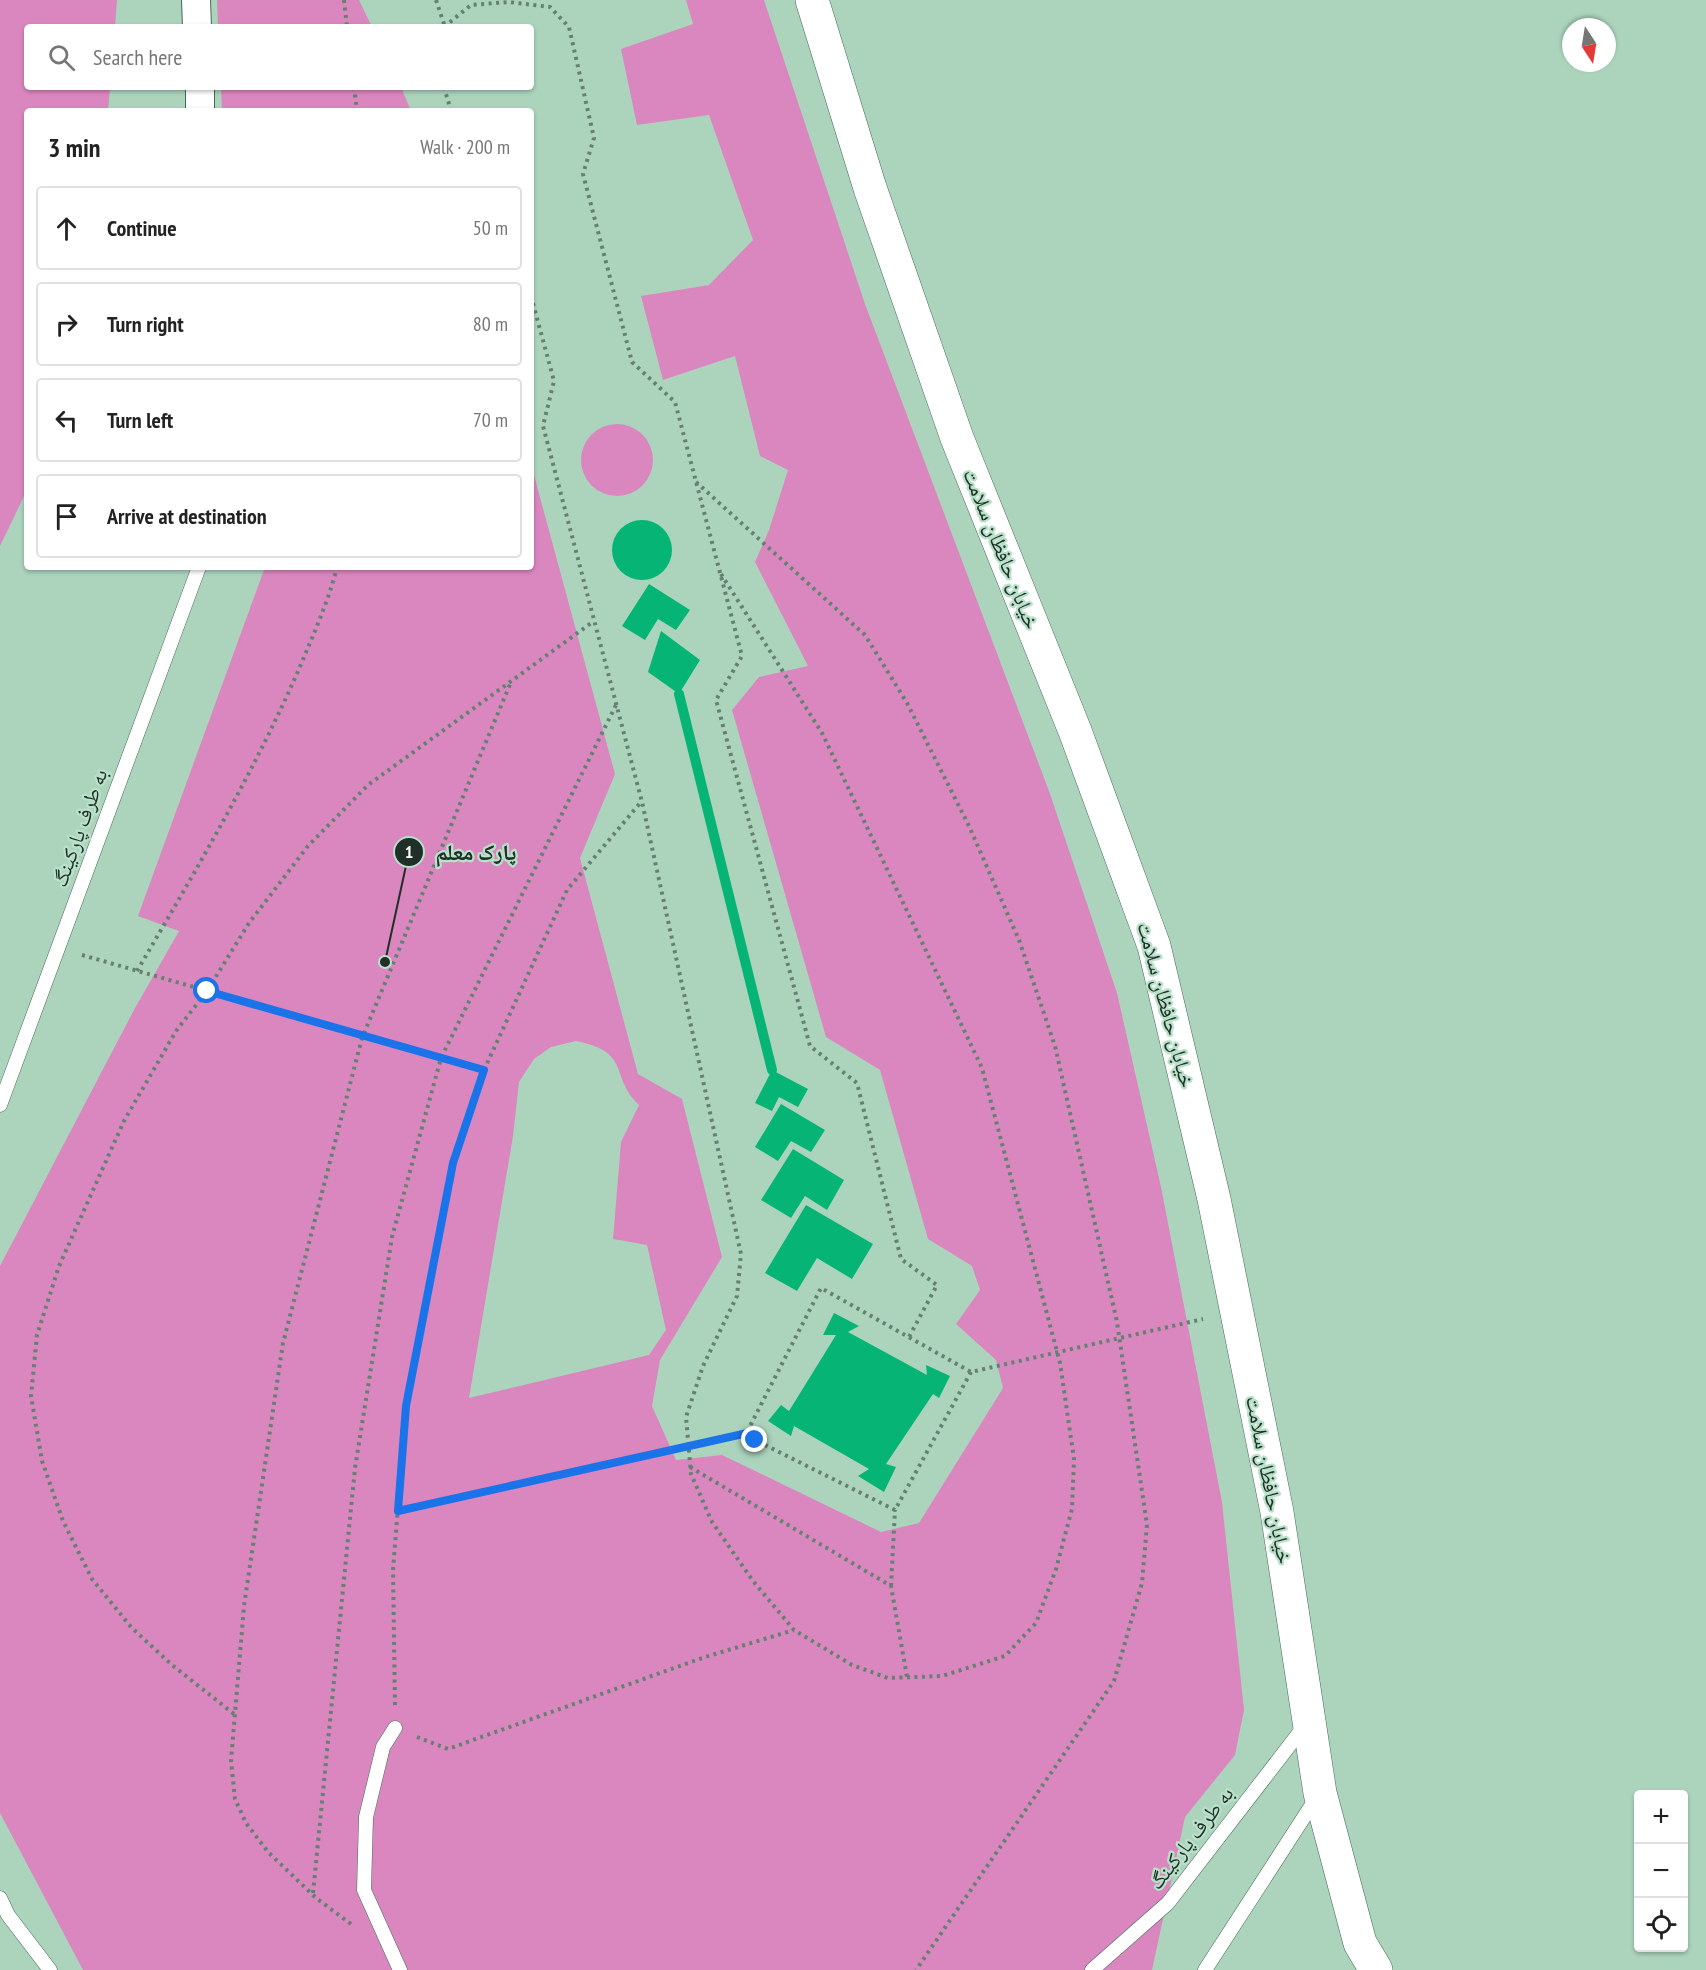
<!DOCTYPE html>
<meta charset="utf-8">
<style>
body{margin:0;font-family:"PT Sans Narrow","Noto Naskh Arabic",sans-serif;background:#f6f6f6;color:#222}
.controls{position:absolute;right:18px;bottom:18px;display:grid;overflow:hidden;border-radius:6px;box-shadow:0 2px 4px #0004}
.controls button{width:54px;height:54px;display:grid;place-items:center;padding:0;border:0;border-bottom:2px solid #e0e0e0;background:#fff;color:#222;font:30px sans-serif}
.compass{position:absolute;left:1562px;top:18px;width:54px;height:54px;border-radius:50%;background:#fff;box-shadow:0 2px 4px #0004;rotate:168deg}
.stop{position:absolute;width:18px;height:18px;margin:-14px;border:4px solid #1a73e8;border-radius:50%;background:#fff}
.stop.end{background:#1a73e8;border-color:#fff;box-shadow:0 2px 6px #0008}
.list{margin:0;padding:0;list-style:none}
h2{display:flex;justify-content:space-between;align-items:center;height:78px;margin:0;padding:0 24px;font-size:26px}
h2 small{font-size:20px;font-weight:400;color:#767676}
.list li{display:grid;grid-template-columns:39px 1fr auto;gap:18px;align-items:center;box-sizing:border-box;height:84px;margin:0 12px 12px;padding:0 12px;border:2px solid #e0e0e0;border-radius:6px}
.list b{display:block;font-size:22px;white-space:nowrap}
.list em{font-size:20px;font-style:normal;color:#767676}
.icon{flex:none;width:33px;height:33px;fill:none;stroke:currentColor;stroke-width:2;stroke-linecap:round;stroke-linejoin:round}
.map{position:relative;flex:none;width:1706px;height:1970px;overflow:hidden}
.search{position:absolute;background:#fff;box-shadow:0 2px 4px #0004;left:24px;top:24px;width:510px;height:66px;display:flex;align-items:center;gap:15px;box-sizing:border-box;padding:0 21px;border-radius:6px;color:#767676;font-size:22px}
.panel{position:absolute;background:#fff;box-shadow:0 2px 4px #0004;left:24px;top:108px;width:510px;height:462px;border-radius:6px}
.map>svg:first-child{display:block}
.green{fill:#da87c0;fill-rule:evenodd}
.water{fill:#06b576}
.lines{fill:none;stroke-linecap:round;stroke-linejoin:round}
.stream{stroke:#06b576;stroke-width:10}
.service-casing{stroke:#446955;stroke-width:15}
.minor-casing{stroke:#446955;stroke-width:30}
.tertiary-casing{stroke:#446955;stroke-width:34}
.path{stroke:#658071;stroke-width:4;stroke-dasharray:3 4.5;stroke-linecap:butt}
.service{stroke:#fff;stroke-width:14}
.minor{stroke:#fff;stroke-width:28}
.tertiary{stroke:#fff;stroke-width:33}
.route{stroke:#1a73e8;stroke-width:8}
.labels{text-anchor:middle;stroke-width:4.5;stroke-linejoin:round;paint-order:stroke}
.street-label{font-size:21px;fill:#202f27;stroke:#b9e1ca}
.leader{fill:none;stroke:#202f27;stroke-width:2}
.callout-dot{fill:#202f27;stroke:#b9e1ca;stroke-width:2}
.mark-label{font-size:18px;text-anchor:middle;font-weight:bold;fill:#fff}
.callout-label{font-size:22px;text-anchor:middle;font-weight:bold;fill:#202f27;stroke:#b9e1ca;stroke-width:4.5;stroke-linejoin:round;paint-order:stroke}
</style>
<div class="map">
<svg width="1706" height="1970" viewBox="0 0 1706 1970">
<rect width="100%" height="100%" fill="#acd4bd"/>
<path class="green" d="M0,0H117L115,27H27V87H110L108,111H27V490L0,546Z
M217,0H359L372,27H218Z
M686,0H764L865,304L1049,791L1117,993L1161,1187L1222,1502L1244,1710L1235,1755L1185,1817L1152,1970H83L0,1813V1266L135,1008L179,931L138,916L265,567H531V464L615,774L580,858L638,1074L682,1099L722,1257L660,1360L652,1406L676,1460L722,1455L881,1532L919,1523L1003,1388L996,1360L956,1324L980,1290L972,1266L928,1239L880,1070L826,1037L732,710L759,677L808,666L755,562L769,530L788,470L760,456L735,356L663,380L641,296L709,285L753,240L709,115L637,125L621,49L693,24ZM576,1041C632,1052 609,1076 639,1105L621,1142L613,1239L647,1245L666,1330L649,1355L469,1398L513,1136L519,1082L534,1059L551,1047Z
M221,87H401L411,111H222Z
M581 460a36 36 0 1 1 72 0a36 36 0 1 1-72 0Z"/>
<path class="water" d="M612 550a30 30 0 1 1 60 0a30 30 0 1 1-60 0Z
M649,584L690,610L676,630L658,619L645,640L622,626Z
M661,631L700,660L679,694L648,672Z
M772,1070L808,1089L798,1107L779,1097L772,1111L755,1103Z
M781,1104L825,1130L811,1152L791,1141L778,1161L755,1147Z
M793,1149L844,1180L827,1210L805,1196L791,1218L761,1200Z
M806,1205L873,1244L852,1279L817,1258L797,1291L765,1273Z
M834,1313L859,1326L848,1332L927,1375L926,1365L950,1376L939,1398L933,1394L886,1464L896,1467L884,1492L858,1476L869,1469L794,1426L791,1436L768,1421L781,1405L789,1411L836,1335H823Z"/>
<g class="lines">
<path class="stream" d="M679,694L772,1070"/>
<g class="service-casing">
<path id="service" d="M0,1105L199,567
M395,1728L383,1747L366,1817L364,1890L400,1970
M0,1898L8,1915L50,1970
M1092,1970L1168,1903L1306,1724
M1205,1970L1317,1797"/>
</g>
<g class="minor-casing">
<path id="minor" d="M196,0L197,27
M200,87V111"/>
</g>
<g class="tertiary-casing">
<path id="tertiary" d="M812,0L870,188L957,438L1075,731L1154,946L1214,1199L1277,1512L1320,1793L1360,1943L1376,1970"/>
</g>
<path class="path" d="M344,0L347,27
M436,0L445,27
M444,27L471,5L509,2L550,7L569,27L594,138L583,174L632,362L675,402L742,656L716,700L810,1046L857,1083L901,1259L937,1285L909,1337
M354,87L357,111
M444,87L451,111
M531,296L554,381L543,426L642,802L741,1254L737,1296L703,1366L686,1417L691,1474L712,1522L753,1581L794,1630L852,1665L888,1678L942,1676L1005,1656L1036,1623L1056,1569L1072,1509L1074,1459L1060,1363L982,1068L822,733L721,574
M696,482L865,635L907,703L969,826L1019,940L1055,1046L1117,1322L1147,1525L1142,1583L1114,1681L916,1970
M82,955L484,1070
M137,971C195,872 253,774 299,669C313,635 328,603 337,567
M971,1372L895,1510L755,1440L750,1426L821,1288L971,1372L1203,1319
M690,1467L891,1586L907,1677
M398,1511L752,1432
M891,1586L895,1510
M395,1705L393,1570L406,1406L453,1163L484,1070L567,890L641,802
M234,1714L172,1665L131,1627L92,1579L63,1521L42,1461L31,1396L37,1335L59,1266L124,1121L176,1031L207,991L249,923L308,846L368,785L594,621
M417,1737L448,1749L702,1658L794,1630
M313,1893L355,1468L392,1237L441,1058L616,705
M351,1924L316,1898L268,1852L246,1823L235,1799L231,1761L244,1606L283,1343L362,1038L511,682"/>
<use href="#service" class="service"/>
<use href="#minor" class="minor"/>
<use href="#tertiary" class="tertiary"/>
</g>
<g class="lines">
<path class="route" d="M207,991L484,1070L453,1163L406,1406L398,1511L752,1432L755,1440"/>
</g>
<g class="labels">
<g class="street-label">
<text transform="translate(1001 549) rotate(68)" y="7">خیابان حافظان سلامت</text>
<text transform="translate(80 828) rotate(-70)" y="7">به طرف پارکینگ</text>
<text transform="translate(1166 1005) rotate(75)" y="7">خیابان حافظان سلامت</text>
<text transform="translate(1269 1480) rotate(79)" y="7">خیابان حافظان سلامت</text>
<text transform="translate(1191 1838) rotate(-52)" y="7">به طرف پارکینگ</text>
</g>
</g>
<path class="leader" d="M385 962L409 852"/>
<g class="callout-dot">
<circle cx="385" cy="962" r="6"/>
<circle cx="409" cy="852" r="15"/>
</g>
<g class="mark-label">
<text x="409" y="858">1</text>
</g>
<g class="callout-label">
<text x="476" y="860">پارک معلم</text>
</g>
</svg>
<div class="controls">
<button>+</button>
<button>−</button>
<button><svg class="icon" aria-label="locate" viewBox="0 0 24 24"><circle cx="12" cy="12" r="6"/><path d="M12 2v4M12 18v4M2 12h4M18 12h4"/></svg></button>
</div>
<svg class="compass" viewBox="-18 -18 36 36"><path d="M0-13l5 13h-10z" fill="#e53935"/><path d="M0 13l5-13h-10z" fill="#767676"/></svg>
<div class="stop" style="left:207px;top:991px"></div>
<div class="stop end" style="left:755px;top:1440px"></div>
<div class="search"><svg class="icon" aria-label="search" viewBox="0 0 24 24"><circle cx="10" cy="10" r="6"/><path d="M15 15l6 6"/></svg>Search here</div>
<section class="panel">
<h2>3 min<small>Walk · 200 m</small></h2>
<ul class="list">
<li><svg class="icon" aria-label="ahead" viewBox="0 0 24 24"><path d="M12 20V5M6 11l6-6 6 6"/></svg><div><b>Continue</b></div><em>50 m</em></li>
<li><svg class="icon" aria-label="right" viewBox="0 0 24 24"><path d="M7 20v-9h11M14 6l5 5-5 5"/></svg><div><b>Turn right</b></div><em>80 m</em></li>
<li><svg class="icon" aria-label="left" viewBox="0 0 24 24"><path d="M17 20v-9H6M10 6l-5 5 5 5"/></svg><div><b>Turn left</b></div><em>70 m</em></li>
<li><svg class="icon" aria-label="arrive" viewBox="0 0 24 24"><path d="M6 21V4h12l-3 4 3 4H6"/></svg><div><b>Arrive at destination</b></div></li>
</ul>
</section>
</div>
